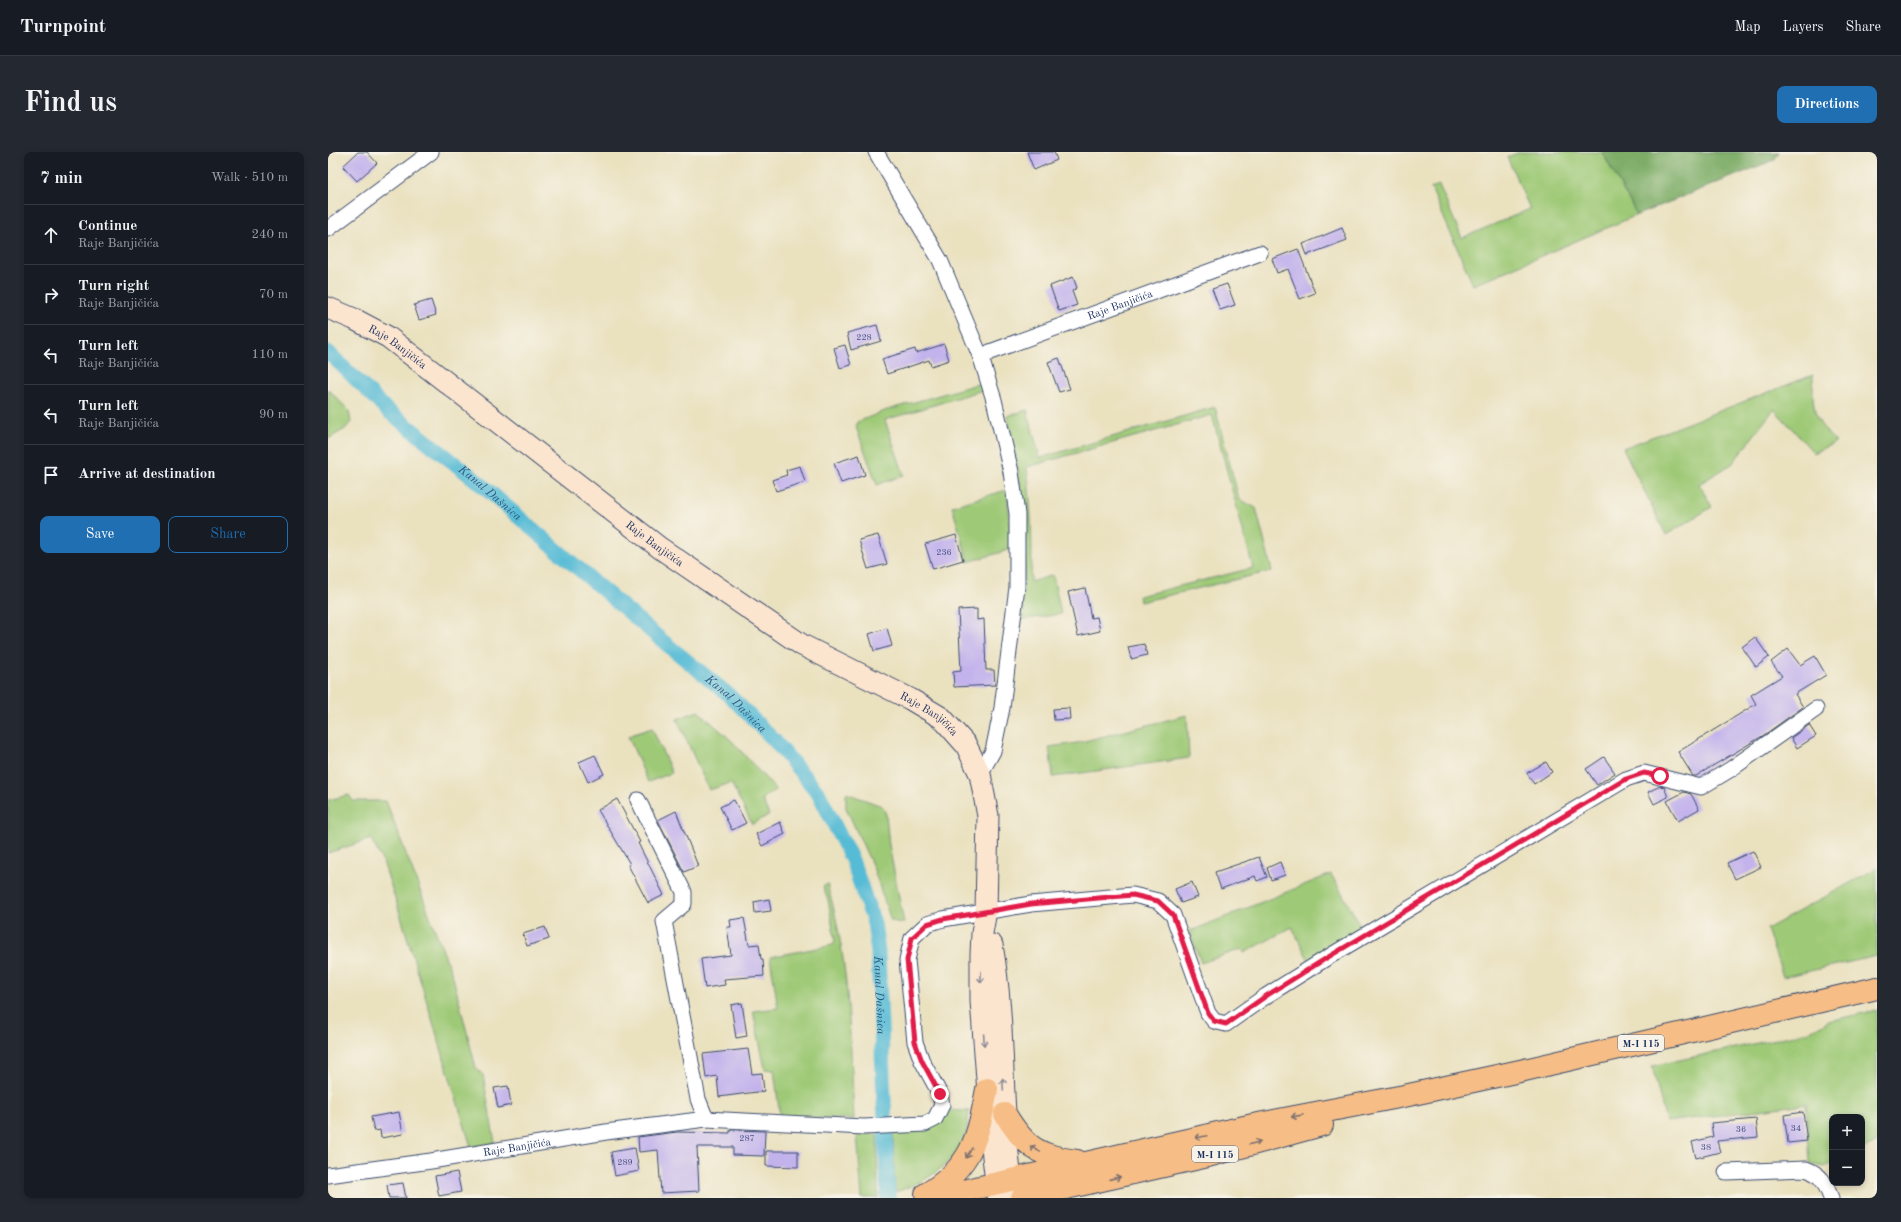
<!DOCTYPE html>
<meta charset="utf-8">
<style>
body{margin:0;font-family:"Old Standard TT",serif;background:#242831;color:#f1f3f6}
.controls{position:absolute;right:12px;bottom:12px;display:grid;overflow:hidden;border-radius:8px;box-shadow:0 2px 6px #0003}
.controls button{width:36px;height:36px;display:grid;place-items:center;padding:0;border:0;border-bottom:1px solid #363941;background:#171b24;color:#f1f3f6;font:20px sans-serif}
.stop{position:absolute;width:12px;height:12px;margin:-9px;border:3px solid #e11d48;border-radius:50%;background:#fff}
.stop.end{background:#e11d48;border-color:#fff;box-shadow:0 1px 4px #0008}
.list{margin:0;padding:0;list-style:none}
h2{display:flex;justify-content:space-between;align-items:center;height:52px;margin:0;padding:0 16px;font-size:17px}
h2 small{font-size:13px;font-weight:400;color:#9ea1a6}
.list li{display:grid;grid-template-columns:26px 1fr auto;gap:12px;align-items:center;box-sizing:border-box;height:60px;padding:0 16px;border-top:1px solid #363941}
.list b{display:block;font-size:15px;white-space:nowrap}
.list p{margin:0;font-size:13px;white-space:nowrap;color:#9ea1a6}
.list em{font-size:13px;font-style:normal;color:#9ea1a6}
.actions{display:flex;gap:8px;padding:12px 16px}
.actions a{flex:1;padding:9px 0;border:1px solid #1f6fb2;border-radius:8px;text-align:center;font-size:14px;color:#1f6fb2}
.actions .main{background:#1f6fb2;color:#fff}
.icon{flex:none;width:22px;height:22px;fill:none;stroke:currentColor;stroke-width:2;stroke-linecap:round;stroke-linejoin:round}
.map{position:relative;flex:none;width:1549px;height:1046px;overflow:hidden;border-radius:8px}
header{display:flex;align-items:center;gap:24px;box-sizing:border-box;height:56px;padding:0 20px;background:#171b24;border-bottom:1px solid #363941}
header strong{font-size:19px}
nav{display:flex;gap:22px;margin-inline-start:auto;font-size:14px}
.intro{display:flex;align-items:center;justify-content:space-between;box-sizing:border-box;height:96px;padding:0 24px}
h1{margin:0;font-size:28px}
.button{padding:10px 18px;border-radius:8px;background:#1f6fb2;color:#fff;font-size:14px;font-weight:700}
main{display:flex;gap:24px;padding:0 24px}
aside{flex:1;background:#171b24;border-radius:8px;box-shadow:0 2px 6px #0003}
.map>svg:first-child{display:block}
.green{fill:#9ec976;stroke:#5c7c6a}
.forest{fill:#7ead67;stroke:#4c6e62}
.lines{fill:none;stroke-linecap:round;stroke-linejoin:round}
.canal{stroke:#57bbd5;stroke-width:15}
.building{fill:#c3b3ec}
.minor-casing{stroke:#3a4a6d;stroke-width:17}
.secondary-casing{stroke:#3a4a6d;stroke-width:23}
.primary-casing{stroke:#3a4a6d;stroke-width:24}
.minor{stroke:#fff;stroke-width:15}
.secondary{stroke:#fbe5cf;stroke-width:21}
.primary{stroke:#f6be86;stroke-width:22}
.oneway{stroke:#8b8a96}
.oneway2{stroke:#7e6f70}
.route{stroke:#e11d48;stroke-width:5}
.labels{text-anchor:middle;stroke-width:3;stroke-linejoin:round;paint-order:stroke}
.number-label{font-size:9px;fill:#455082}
.shield{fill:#f7f3e8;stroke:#5d6a87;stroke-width:1}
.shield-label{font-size:10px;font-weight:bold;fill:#1b2f5e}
.street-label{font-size:11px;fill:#1b2f5e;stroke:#f7f3e8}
.water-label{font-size:12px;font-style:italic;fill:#2d5982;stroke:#f7f3e8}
</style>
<header>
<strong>Turnpoint</strong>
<nav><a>Map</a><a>Layers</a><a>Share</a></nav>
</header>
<div class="intro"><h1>Find us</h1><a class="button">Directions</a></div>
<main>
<aside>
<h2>7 min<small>Walk · 510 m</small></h2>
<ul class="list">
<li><svg class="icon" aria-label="ahead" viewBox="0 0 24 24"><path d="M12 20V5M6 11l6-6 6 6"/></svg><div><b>Continue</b><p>Raje Banjičića</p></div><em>240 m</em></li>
<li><svg class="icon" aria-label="right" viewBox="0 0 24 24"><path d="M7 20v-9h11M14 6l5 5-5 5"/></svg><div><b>Turn right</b><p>Raje Banjičića</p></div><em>70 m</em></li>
<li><svg class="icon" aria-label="left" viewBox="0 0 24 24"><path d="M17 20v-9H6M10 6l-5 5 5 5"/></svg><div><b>Turn left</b><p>Raje Banjičića</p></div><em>110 m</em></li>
<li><svg class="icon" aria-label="left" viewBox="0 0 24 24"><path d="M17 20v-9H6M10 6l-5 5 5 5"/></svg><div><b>Turn left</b><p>Raje Banjičića</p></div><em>90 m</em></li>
<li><svg class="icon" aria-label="arrive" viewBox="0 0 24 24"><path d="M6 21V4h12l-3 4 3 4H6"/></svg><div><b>Arrive at destination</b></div></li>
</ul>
<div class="actions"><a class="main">Save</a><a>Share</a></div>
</aside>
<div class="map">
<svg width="1549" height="1046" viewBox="0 0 1549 1046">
<rect width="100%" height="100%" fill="#f7f3e8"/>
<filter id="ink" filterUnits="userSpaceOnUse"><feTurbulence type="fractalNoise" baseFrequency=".025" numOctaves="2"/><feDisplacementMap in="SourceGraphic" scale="8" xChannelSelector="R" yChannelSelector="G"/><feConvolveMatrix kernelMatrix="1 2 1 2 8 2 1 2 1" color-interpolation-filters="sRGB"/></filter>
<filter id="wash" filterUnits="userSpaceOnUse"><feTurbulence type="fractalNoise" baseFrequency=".012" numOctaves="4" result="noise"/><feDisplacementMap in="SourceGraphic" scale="16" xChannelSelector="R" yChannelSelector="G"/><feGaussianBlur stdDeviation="0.9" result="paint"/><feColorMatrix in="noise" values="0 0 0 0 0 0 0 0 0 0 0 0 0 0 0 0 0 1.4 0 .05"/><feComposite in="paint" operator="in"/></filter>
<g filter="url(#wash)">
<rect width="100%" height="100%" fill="#eae1bf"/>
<path class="green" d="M1192,0H1274L1309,63L1145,133L1103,36L1111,33L1134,86L1202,57L1179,5Z
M1485,223C1485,255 1483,266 1508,290L1486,301L1446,257L1404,312L1371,332L1384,355L1338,383L1295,296Z
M653,231L655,238L557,268L576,323L549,333L528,275L529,270L559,258Z
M0,237L21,259L23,270L17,277L0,287Z
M887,255L911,347L928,356L944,419L812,450L811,444L925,416L884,263L699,315C703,353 705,391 703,430L725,423L733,462L692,468C694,448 696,429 697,410C699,360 689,312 679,264L699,258L712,306Z
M679,338L684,397L640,410L624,354Z
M370,559L403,588L448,638L434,647L441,663L424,672L403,631L381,638L349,567Z
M859,563L861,606L725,625L721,595L749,591Z
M324,576L344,621L320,630L300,584Z
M518,641L554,654L558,662L561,693L576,771L563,769L545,715L518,656Z
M21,643L25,649H58L125,825L148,916L155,923L167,991L143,995L69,752L55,710L43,687L0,701V648Z
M1549,716V804L1455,825L1439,777Z
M1003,722L1035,778L981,809L964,775L916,801L914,797L873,811L861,778H865Z
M499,732C522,808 522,888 526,967L452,965L446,918L437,917L425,859L450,856L442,805L505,793L507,788L500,748L495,735Z
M1549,858V990L1534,997V965H1504V1012L1496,1015L1482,1011L1478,952L1338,970L1324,914L1480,880L1501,869Z
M618,958L641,959C640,967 640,976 637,984C625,1014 596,1031 567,1040L565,977Z
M529,982H549L550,1046H534Z"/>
<path class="forest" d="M1274,0H1451L1446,8L1309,63Z"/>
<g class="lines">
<path class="canal" id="s1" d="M0,200L59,258L149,329L331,486L401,543L446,588L491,642L524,708L546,771L550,800L560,1046"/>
</g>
<g id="blocks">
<path class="building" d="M30,0H39L49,11L29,29L15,14Z
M699,0H726L729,8L706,18Z
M1014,76L1019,88L979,103L975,92Z
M970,97L987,141L972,147L960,117L949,121L944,107Z
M745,125L749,136L744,139L749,153L731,159L722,134Z
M899,132L907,153L892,158L884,137Z
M103,148L108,163L91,168L86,153Z
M549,173L553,189L523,198L519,181Z
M616,192L621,208L603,214L601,208L559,222L554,207L587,197L588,201Z
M517,193L523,213L512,216L506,196Z
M731,206L742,237L731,240L720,210Z
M531,303L537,323L513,331L506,311Z
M472,314L477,330L448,339L444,328L459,323L458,318Z
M550,383L559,412L540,417L531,388Z
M628,383L635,408L605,417L597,392Z
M757,436L763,466L769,465L772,479L750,484L740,440Z
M649,457V468L656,467L658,518H666L667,533L626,535L625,520L633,519L630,458Z
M559,476L564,494L546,499L541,482Z
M1427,485L1441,505L1428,515L1414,495Z
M816,492L819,503L803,507L800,495Z
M1460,497L1472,513L1487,504L1498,523L1467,542L1475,555L1436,583L1368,624H1365L1350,600L1428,552L1423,543L1454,524L1443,510Z
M741,556L742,567L726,568L725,557Z
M1481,573L1488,584L1469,596L1463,586Z
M267,603L276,622L260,630L251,610Z
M1276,605L1287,621L1269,633L1258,617Z
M1218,610L1224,620L1206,632L1199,621Z
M1332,634L1336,635L1340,645L1326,652L1320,640Z
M1356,640L1363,642L1371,657L1350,669L1339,649Z
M289,647L312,690L310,691L336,743L320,751L300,713L302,712L270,658Z
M406,648L418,671L404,678L392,655Z
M348,659L370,714L356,720L330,668Z
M452,670L457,682L434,694L428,682Z
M1425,699L1433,715L1407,727L1399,711Z
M931,705L939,725L929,729L927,724L893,737L887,720Z
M952,710L957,723L943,728L939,716Z
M864,730L870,745L853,751L847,737Z
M441,747L443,759L427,761L426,750Z
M416,766L421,793L431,792L433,807H435L436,824L396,827L397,833L377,836L373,807L403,803L399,775H403L402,768Z
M217,775L221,787L199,794L195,782Z
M414,851L419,884L408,886L403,853Z
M420,897L424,922L434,921L436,939L391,945L389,924L378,926L375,902Z
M180,934L183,953L170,956L166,936Z
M71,960L75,982L53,986L52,978L46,979L43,965Z
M1475,960L1479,989L1460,991L1456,963Z
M1428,967L1430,985L1389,989L1392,1000L1368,1006L1364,990L1385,985L1383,971Z
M402,978L437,979L436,1004L405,1003V995H369L371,1039L333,1041L330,998L311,1000L310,985L349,980L402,981Z
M307,996L311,1019L287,1024L283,1000Z
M438,999H470V1015L438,1014Z
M129,1020L133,1040L111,1044L107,1024Z
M75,1031L78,1046H61L59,1033Z"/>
</g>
</g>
<g filter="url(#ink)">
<use href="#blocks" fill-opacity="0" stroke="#3a4a6d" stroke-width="1"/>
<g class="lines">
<g class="minor-casing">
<g id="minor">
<path d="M548,0L612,108L653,206L666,248L683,320L689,362V435L674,556L665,599L652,622"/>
<path d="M0,77L103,0"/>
<path id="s2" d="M653,206L662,200L932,101"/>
<path d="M310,648L356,740V752L336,769L370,947L378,967L536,975L597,972L607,967L614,953L612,942L594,909L587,890L579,808L584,786L599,772L615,767L703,752L782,745L805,743L830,749L845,763L880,861L886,869L898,872L938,844L997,807L1298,627L1316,621L1373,635L1403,617L1488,557"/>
<path d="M1398,1020L1478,1017C1494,1023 1497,1031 1503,1046"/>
<path id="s3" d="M0,1023L103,1009L278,980L378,967"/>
</g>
</g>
<g class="secondary-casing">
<g id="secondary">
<path id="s4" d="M0,156L26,167L60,185L332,396L474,493L582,547L614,566L638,593L652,622L660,664L658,759L654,781L653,803V849L665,1005L670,1046"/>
<path d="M664,793C679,876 671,962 686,1046"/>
</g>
</g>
<g class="primary-casing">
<path id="primary" d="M677,962C697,995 710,1004 749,1009
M598,1042C644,1015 650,986 659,937
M604,1046L925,973L1076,944L1192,919L1549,836
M694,1046L880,1004L994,973"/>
</g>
<use href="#minor" class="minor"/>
<use href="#secondary" class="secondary"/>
<use href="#primary" class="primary"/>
</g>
<defs><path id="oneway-shaft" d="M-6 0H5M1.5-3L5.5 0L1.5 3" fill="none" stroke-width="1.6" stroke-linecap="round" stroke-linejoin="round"/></defs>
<g class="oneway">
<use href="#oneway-shaft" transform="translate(653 825) rotate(89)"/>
<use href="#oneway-shaft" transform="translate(656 888) rotate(86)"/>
<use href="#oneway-shaft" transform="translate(675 932) rotate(-93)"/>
</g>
<g class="oneway2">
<use href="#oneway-shaft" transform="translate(969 964) rotate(169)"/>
<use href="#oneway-shaft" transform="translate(873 985) rotate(168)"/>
<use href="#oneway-shaft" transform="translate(927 991) rotate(-15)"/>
<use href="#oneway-shaft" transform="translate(707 997) rotate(-151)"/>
<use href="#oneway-shaft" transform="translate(641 1001) rotate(122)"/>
<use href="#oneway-shaft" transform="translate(787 1026) rotate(-13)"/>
</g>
</g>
<g class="lines" filter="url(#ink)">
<path class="route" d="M612,942L594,909L587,890L579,808L584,786L599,772L615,767L703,752L782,745L805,743L830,749L845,763L880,861L886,869L898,872L938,844L997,807L1298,627L1316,621L1332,624"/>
</g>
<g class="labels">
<g class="number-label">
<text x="536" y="188">228</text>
<text x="616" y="403">236</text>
<text x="1468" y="979">34</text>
<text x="1413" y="980">36</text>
<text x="419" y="989">287</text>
<text x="1378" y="998">38</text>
<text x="297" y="1013">289</text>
</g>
<g class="shield">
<rect x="1290" y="883" width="46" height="16" rx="3"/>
<rect x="864" y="994" width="46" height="16" rx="3"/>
</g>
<g class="shield-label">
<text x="1313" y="895">M-I 115</text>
<text x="887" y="1006">M-I 115</text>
</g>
<g class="street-label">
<text dy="4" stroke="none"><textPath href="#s2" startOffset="149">Raje Banjičića</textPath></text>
<text dy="4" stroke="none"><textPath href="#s4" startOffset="80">Raje Banjičića</textPath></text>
<text dy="4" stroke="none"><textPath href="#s4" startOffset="404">Raje Banjičića</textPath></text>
<text dy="4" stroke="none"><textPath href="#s4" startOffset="728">Raje Banjičića</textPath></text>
<text dy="4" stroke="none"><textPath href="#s3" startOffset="191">Raje Banjičića</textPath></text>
</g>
<g class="water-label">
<text dy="4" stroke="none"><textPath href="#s1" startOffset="215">Kanal Dašnica</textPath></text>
<text dy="4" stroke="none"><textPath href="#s1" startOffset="539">Kanal Dašnica</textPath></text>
<text dy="4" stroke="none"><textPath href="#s1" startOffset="875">Kanal Dašnica</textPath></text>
</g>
</g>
</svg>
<div class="controls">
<button>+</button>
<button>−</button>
</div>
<div class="stop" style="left:1332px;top:624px"></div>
<div class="stop end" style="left:612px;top:942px"></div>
</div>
</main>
